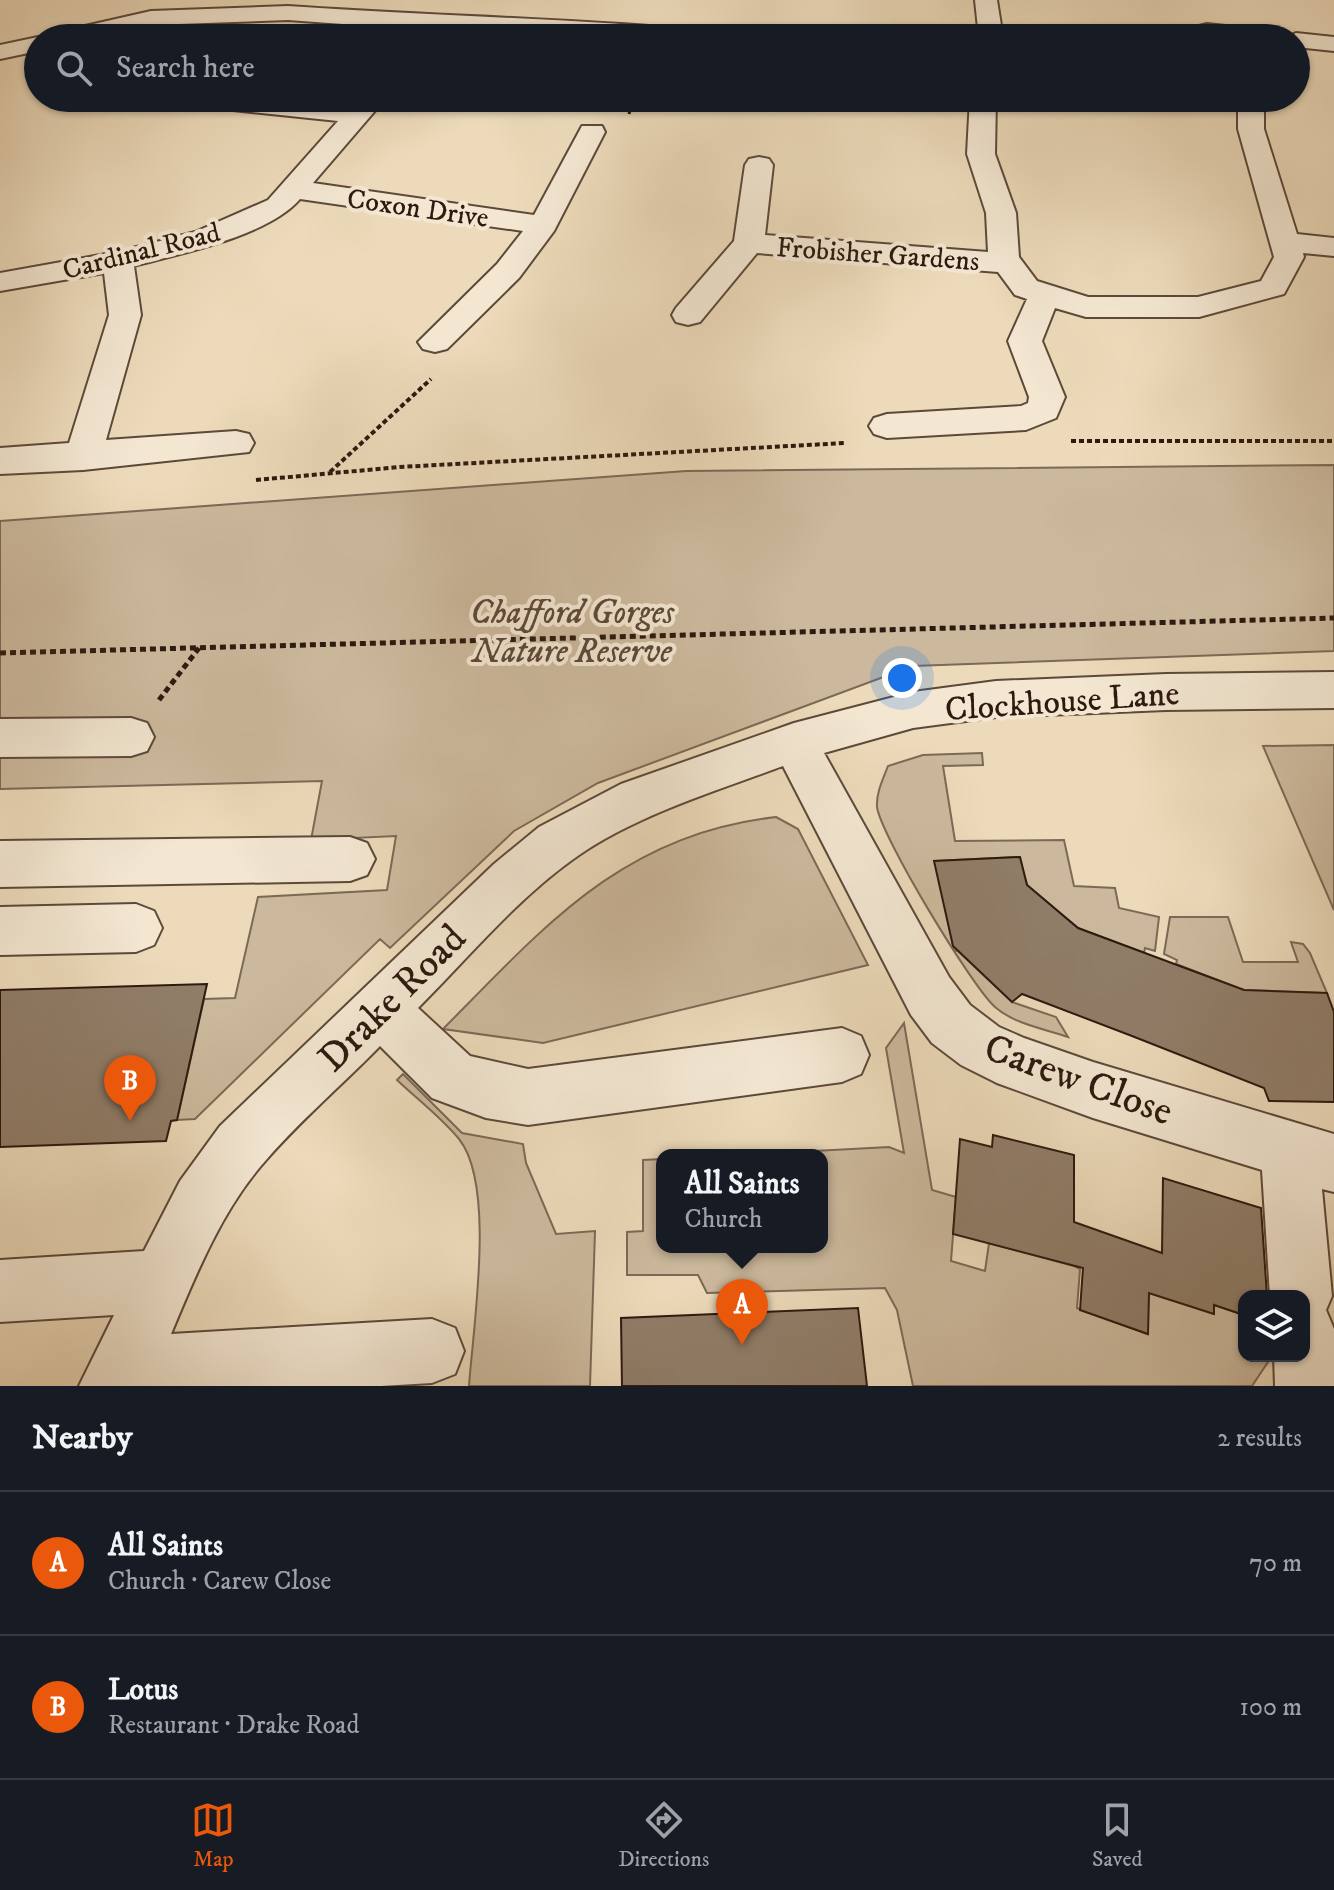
<!DOCTYPE html>
<meta charset="utf-8">
<style>
body{margin:0;font-family:"IM FELL DW Pica",serif;background:#20242c;color:#f1f3f6}
.controls{position:absolute;right:24px;bottom:24px;display:grid;overflow:hidden;border-radius:16px;box-shadow:0 2px 6px #0004}
.controls button{width:72px;height:72px;display:grid;place-items:center;padding:0;border:0;border-bottom:2px solid #363941;background:#171b24;color:#f1f3f6;font:40px sans-serif}
.you{position:absolute;left:902px;top:678px;width:28px;height:28px;margin:-20px;border:6px solid #fff;border-radius:50%;background:#1a73e8;box-shadow:0 0 0 12px #1a73e833}
.badge{display:grid;place-items:center;width:52px;height:52px;border-radius:50%;background:#ea580c;color:#fff;font-size:26px;font-weight:700}
.pin{position:absolute;translate:-50% -66px;filter:drop-shadow(0 2px 4px #0008)}
.pin::after{content:'';position:absolute;top:42px;width:28px;height:24px;background:inherit;clip-path:polygon(0 0,100% 0,50% 100%)}
.popup{position:absolute;left:656px;top:1149px;width:172px;height:104px;box-sizing:border-box;display:grid;place-content:center;border-radius:16px;background:#171b24;filter:drop-shadow(0 2px 6px #0005);font-size:26px;white-space:nowrap;color:#9ea1a6}
.popup b{font-size:30px;color:#f1f3f6}
.popup::after{content:'';position:absolute;left:50%;top:100%;margin-left:-16px;border:16px solid transparent;border-top-color:#171b24}
.list{margin:0;padding:0;list-style:none}
h2{display:flex;justify-content:space-between;align-items:center;height:104px;margin:0;padding:0 32px;font-size:34px}
h2 small{font-size:26px;font-weight:400;color:#9ea1a6}
.list li{display:grid;grid-template-columns:52px 1fr auto;gap:24px;align-items:center;box-sizing:border-box;height:144px;padding:0 32px;border-top:2px solid #363941}
.list b{display:block;font-size:30px;white-space:nowrap}
.list p{margin:0;font-size:26px;white-space:nowrap;color:#9ea1a6}
.list em{font-size:26px;font-style:normal;color:#9ea1a6}
.icon{flex:none;width:44px;height:44px;fill:none;stroke:currentColor;stroke-width:2;stroke-linecap:round;stroke-linejoin:round}
.map{position:relative;flex:none;width:1334px;height:1386px;overflow:hidden}
.search{position:absolute;background:#171b24;box-shadow:0 2px 6px #0004;left:24px;right:24px;top:24px;height:88px;display:flex;align-items:center;gap:20px;box-sizing:border-box;padding:0 28px;border-radius:44px;color:#9ea1a6;font-size:30px}
.sheet{height:392px;background:#171b24}
nav{display:flex;justify-content:space-around;align-items:center;box-sizing:border-box;height:112px;border-top:2px solid #363941;background:#171b24;font-size:22px;color:#9ea1a6}
nav a{display:grid;justify-items:center;gap:4px}
nav .on{color:#ea580c}
.map>svg:first-child{display:block}
.green{fill:#ccb99d;stroke:#7c6956;stroke-width:2}
.building{fill:#907d68;stroke:#2d190f;stroke-width:2}
.lines{fill:none;stroke-linecap:round;stroke-linejoin:round}
.minor-casing{stroke:#5d493a;stroke-width:4}
.path-far2{stroke:#2d190f;stroke-width:3;stroke-dasharray:4 2;stroke-linecap:butt}
.path-far1{stroke:#2d190f;stroke-width:4;stroke-dasharray:5 3;stroke-linecap:butt}
.path{stroke:#2d190f;stroke-width:5;stroke-dasharray:6 4;stroke-linecap:butt}
.minor{fill:#f3e7d2;fill-rule:evenodd}
.labels{text-anchor:middle;stroke-width:8;stroke-linejoin:round;paint-order:stroke}
.far-street-label{font-size:28px;fill:#2d190f;stroke:#f3e7d2}
.park-label{font-size:34px;font-style:italic;fill:#5d493a;stroke:#f3e7d2}
.street-label{font-size:34px;fill:#2d190f;stroke:#f3e7d2}
.near-street-label{font-size:40px;fill:#2d190f;stroke:#f3e7d2}
</style>
<div class="map">
<svg width="1334" height="1386" viewBox="0 0 1334 1386">
<rect width="100%" height="100%" fill="#ecdaba"/>
<filter id="stains"><feTurbulence type="fractalNoise" baseFrequency=".0025" numOctaves="4"/><feColorMatrix values="0 0 0 0 .2 0 0 0 0 .09 0 0 0 0 .02 0 0 0 .5 -.17"/></filter>
<radialGradient id="worn" r=".72"><stop offset=".6" stop-color="#630" stop-opacity="0"/><stop offset="1" stop-color="#630" stop-opacity=".3"/></radialGradient>
<path class="green" d="M1334,465V651L913,666L598,783L514,831L390,948L380,939L195,1119L177,1120L204,999L235,998L258,897L387,890L396,836L311,840L322,781L0,789V521L686,471Z
M1334,745V910L1263,746Z
M982,753L983,765L943,766L955,841L1064,840L1074,886L1115,888L1119,908L1159,917L1155,951L1145,948L1144,953L1078,928L1027,885L1019,857L935,861L954,950L958,951L1012,1002L1056,1017L1068,1037C1045,1029 1014,1024 995,1007C972,987 881,836 877,807C876,793 883,779 888,766L923,755Z
M776,817L798,829L868,965L543,1043L443,1029C546,925 622,835 776,817Z
M1170,917H1228L1243,962H1298L1291,942L1303,944L1310,953L1327,993L1244,990L1176,964L1177,960L1164,954Z
M904,1023L932,1190L956,1197L951,1261L985,1271L989,1243L1074,1266L1080,1269L1077,1308L1147,1334L1149,1293L1213,1314L1214,1305L1244,1315V1356H1272L1252,1386H913L897,1310L885,1288L707,1293L698,1275H627V1232L643,1231V1160L662,1159V1247H822V1155H737L889,1147L904,1153L886,1048Z
M403,1074L462,1133L523,1144L526,1163L556,1234L595,1231L590,1386H469C473,1327 496,1185 459,1139C441,1117 417,1099 397,1080Z"/>
<path class="building" d="M1020,857L1027,885L1078,928L1244,990L1327,993L1334,1012V1102L1269,1101L1264,1088L1132,1036L1022,994L1012,1002L953,946L934,861Z
M207,984L177,1120L171,1121L166,1141L0,1147V990Z
M993,1135L1074,1155V1222L1162,1253L1163,1178L1261,1208L1267,1296H1244V1315L1214,1305V1314L1149,1293L1148,1334L1080,1310L1083,1268L953,1234L960,1139L992,1147Z
M858,1308L867,1386H622L621,1318Z"/>
<g class="lines">
<g class="minor-casing">
<path id="minor" d="M975,0H997L1003,38H979Z
M288,6C429,16 570,18 711,31L720,33L723,38L438,31L288,20L151,25L95,38H51L54,33L151,11Z
M1207,24L1273,31L1282,33L1285,38L1199,36L1195,31L1199,26Z
M1296,33L1334,37V51L1296,47V38H1285Z
M38,37L43,38H38V51L0,59V45Z
M182,98H270L351,106L359,98H386L313,183L534,215L582,126H602L605,132L554,231L519,278L447,349L435,352L423,349L418,342L497,264L523,231L300,199C268,236 182,253 134,266L141,315L106,440L236,431L249,434L254,443L249,452L83,470L0,474V448L69,443L109,315L104,273L0,291V273L117,252L195,232L268,200L338,121L195,106L186,104Z
M970,98H996L995,154L1016,213L1019,257L1037,281L1088,297H1198L1261,281L1274,257L1238,129V98H1264V129L1297,234L1334,238V256L1303,253L1304,257L1284,294L1199,317H1086L1055,308L1042,341L1065,397L1056,418L1026,430L887,438L874,434L869,426L874,418L887,414L1021,406L1028,403L1029,397L1008,341L1027,299L1015,295L998,272L757,253L700,322L688,325L676,322L672,315L676,308L734,241L745,165L749,159L759,157L769,159L773,165L765,235L988,252L986,213L967,154Z
M1334,672V708L1166,710L996,717L913,728L824,753L949,977L970,1005L999,1027L1024,1038L1093,1062L1334,1134V1192L1322,1189L1332,1296L1326,1310L1334,1329V1386H1275L1274,1356H1304V1296H1270L1262,1170L1093,1118L997,1083L961,1065L932,1043L911,1015L783,766C716,791 630,817 572,860C515,901 468,958 418,1008L470,1056L528,1069L842,1028L861,1036L869,1055L861,1074L842,1082L528,1125L486,1118L432,1098L380,1046C341,1086 296,1124 260,1167C219,1216 195,1277 171,1334L432,1319L455,1328L464,1351L455,1374L432,1383L381,1386H79L114,1315L0,1322V1260L144,1251L180,1181L220,1126L494,864L539,827L621,784L794,723L913,692L996,681L1166,674Z
M131,718L147,723L154,737L147,751L131,756L0,757V719Z
M350,837L367,843L375,859L367,875L350,881L0,887V841Z
M136,904L154,911L162,928L154,945L136,952L0,955V907Z"/>
</g>
<path class="path-far2" d="M629,114L633,98"/>
<path class="path-far1" d="M1071,441H1334
M330,472L431,379
M256,480L400,467L845,443"/>
<path class="path" d="M0,653L1334,618
M159,700L199,648"/>
<use href="#minor" class="minor"/>
</g>
<g class="labels">
<g class="far-street-label">
<text transform="translate(418 207) rotate(8)" y="10">Coxon Drive</text>
<text transform="translate(141 250) rotate(-14)" y="10">Cardinal Road</text>
<text transform="translate(878 253) rotate(4)" y="10">Frobisher Gardens</text>
</g>
<g class="park-label">
<text x="572" y="623">Chafford Gorges<tspan x="572" dy="39">Nature Reserve</tspan></text>
</g>
<g class="street-label">
<text transform="translate(1062 700) rotate(-4)" y="12">Clockhouse Lane</text>
</g>
<g class="near-street-label">
<text transform="translate(391 997) rotate(-45)" y="14">Drake Road</text>
<text transform="translate(1079 1078) rotate(20)" y="14">Carew Close</text>
</g>
</g>
<rect width="100%" height="100%" filter="url(#stains)"/>
<rect width="100%" height="100%" fill="url(#worn)"/>
</svg>
<div class="controls">
<button><svg class="icon" aria-label="layers" viewBox="0 0 24 24"><path d="M12 4l9 5-9 5-9-5zM3 14l9 5 9-5"/></svg></button>
</div>
<div class="you"></div>
<div class="pin badge" style="left:742px;top:1345px">A</div>
<div class="popup"><b>All Saints</b>Church</div>
<div class="pin badge" style="left:130px;top:1121px">B</div>
<div class="search"><svg class="icon" aria-label="search" viewBox="0 0 24 24"><circle cx="10" cy="10" r="6"/><path d="M15 15l6 6"/></svg>Search here</div>
</div>
<section class="sheet">
<h2>Nearby<small>2 results</small></h2>
<ul class="list">
<li><span class="badge">A</span><div><b>All Saints</b><p>Church · Carew Close</p></div><em>70 m</em></li>
<li><span class="badge">B</span><div><b>Lotus</b><p>Restaurant · Drake Road</p></div><em>100 m</em></li>
</ul>
</section>
<nav>
<a class="on"><svg class="icon" aria-label="map" viewBox="0 0 24 24"><path d="M3 6l6-2 6 2 6-2v14l-6 2-6-2-6 2zM9 4v14M15 6v14"/></svg>Map</a>
<a><svg class="icon" aria-label="directions" viewBox="0 0 24 24"><path d="M12 3l9 9-9 9-9-9zM9 14v-3h6M13 9l2 2-2 2"/></svg>Directions</a>
<a><svg class="icon" aria-label="saved" viewBox="0 0 24 24"><path d="M7 4h10v16l-5-4-5 4z"/></svg>Saved</a>
</nav>
